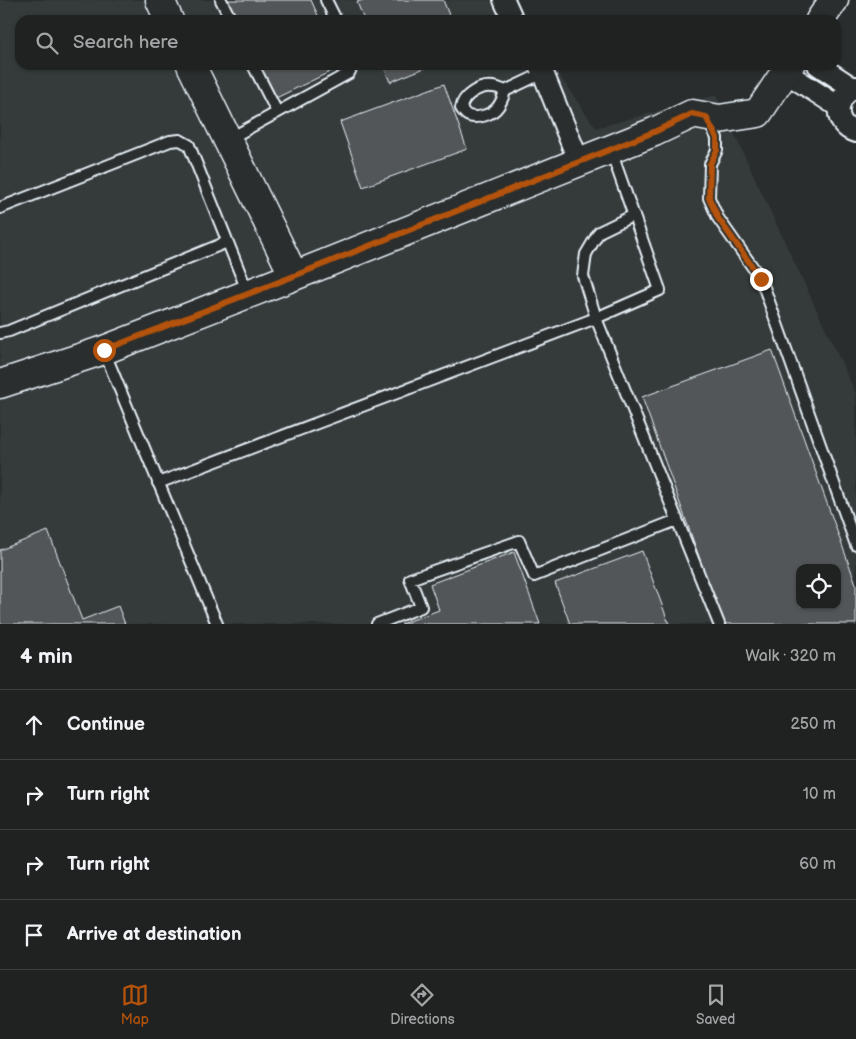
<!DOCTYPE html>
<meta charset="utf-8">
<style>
body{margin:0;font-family:"Balsamiq Sans",sans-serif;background:#282a2a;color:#f1f3f6}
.controls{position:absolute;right:15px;bottom:15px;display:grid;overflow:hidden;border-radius:10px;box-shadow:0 1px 4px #0004}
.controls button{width:45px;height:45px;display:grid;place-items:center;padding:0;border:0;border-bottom:1px solid #3d3f40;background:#202222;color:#f1f3f6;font:25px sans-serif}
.stop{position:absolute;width:15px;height:15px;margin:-11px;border:4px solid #b45309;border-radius:50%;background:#fff}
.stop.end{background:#b45309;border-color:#fff;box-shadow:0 1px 5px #0008}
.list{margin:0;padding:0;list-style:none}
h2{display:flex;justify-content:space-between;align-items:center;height:65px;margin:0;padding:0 20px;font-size:21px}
h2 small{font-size:16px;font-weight:400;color:#a2a4a5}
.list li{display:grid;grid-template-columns:32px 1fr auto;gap:15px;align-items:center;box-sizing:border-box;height:70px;padding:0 20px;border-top:1px solid #3d3f40}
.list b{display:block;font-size:19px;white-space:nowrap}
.list em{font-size:16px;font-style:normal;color:#a2a4a5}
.icon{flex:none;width:28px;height:28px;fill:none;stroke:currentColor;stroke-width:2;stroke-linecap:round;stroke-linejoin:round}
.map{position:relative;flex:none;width:856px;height:624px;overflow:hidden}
.search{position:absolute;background:#202222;box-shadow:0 1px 4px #0004;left:15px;right:15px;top:15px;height:55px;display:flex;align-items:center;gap:12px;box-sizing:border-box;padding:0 18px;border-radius:15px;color:#a2a4a5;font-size:19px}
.sheet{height:345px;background:#202222}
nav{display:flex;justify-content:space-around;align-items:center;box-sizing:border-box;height:70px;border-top:1px solid #3d3f40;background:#202222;font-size:14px;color:#a2a4a5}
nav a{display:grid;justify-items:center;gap:2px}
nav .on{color:#b45309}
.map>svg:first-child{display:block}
.built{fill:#363a3b;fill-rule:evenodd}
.building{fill:#535759;stroke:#e8f1f8;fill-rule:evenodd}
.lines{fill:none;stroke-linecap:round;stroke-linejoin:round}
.lane-casing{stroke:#e8f1f8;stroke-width:14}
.street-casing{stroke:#e8f1f8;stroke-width:24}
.secondary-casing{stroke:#e8f1f8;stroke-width:31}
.lane{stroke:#2a2d2e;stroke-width:10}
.street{stroke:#2a2d2e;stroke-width:20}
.secondary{stroke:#2a2d2e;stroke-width:28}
.route{stroke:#b45309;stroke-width:6}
</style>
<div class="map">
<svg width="856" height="624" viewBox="0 0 856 624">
<rect width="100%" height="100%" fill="#2a2d2e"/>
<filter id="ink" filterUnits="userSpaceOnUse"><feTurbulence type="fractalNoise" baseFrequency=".02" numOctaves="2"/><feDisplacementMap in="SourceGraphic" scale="10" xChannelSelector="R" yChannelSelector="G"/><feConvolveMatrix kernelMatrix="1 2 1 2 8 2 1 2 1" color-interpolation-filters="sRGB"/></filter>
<g filter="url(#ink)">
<path class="built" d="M0,0H507L521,20H20V65H552L596,128L716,95L856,394V624H0ZM800,568H837V605H800Z"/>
<path class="building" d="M227,0H311L320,20H237Z
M363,0H443L451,20H364L357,2Z
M258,65H342V66L274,99Z
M383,65H432L390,82Z
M444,84L467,149L363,187L340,122Z
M772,350L856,584V624H723L642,397ZM800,568H837V605H800Z
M48,531L82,620L118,606L125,624H0V550Z
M642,551L669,624H570L555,583Z
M514,552L540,624H401L439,610L430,584Z"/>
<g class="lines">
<g class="lane-casing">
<path id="lane" d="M221,0L231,20
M326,0L336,20
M253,65L277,112
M505,91C501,89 497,87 493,87C480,85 463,95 461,108C463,111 465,115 469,116C477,119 490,115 496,109C501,104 503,98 505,91L543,73
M708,120L717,138V150L710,164L709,198L718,218L761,279L856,545
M229,139L349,73L353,65
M611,151L660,290L596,318L719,624
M0,208L170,141L180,140L189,145L248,293
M0,333L9,331L227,242
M104,351L217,624
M158,483L596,318L583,276L586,254L599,232L634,215
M377,624L421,607L410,579L519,541L534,576L677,520"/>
</g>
<g class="street-casing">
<path id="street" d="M504,0L513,20
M539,65L543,73L579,162
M818,65L853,88
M785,72L839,107
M856,87C834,96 832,125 856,132"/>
</g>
<g class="secondary-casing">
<path id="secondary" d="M160,0L169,20
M820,20L834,0
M191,65L294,276
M0,384L104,350L294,276L654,132L692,114L719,119L758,113L790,65"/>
</g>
<use href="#lane" class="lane"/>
<use href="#street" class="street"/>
<use href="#secondary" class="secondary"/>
</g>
</g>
<g class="lines" filter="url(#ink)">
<path class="route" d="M104,350L294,276L654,132L692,114L706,117L717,138V150L710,164L709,198L718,218L761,279"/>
</g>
</svg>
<div class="controls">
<button><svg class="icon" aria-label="locate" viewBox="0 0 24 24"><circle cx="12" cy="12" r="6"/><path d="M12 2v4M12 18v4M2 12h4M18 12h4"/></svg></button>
</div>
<div class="stop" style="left:104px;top:350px"></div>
<div class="stop end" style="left:761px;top:279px"></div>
<div class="search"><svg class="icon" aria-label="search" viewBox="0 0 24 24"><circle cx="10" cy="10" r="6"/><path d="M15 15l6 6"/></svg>Search here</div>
</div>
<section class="sheet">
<h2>4 min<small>Walk · 320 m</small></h2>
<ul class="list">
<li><svg class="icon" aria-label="ahead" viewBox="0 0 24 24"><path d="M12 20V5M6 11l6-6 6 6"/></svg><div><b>Continue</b></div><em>250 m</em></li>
<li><svg class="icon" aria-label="right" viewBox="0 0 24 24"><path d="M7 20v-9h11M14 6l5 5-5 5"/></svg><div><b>Turn right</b></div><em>10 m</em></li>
<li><svg class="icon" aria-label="right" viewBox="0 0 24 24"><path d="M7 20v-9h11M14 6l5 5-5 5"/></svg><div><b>Turn right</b></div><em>60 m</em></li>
<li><svg class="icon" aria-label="arrive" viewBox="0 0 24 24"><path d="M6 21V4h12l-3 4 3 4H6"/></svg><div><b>Arrive at destination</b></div></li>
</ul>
</section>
<nav>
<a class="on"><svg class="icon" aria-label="map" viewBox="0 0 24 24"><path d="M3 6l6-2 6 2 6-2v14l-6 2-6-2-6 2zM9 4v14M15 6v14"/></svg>Map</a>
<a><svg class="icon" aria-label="directions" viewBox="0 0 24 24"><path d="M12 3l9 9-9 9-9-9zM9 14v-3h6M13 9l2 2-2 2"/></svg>Directions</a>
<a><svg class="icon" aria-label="saved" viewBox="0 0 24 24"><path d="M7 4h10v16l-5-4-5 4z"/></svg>Saved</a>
</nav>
